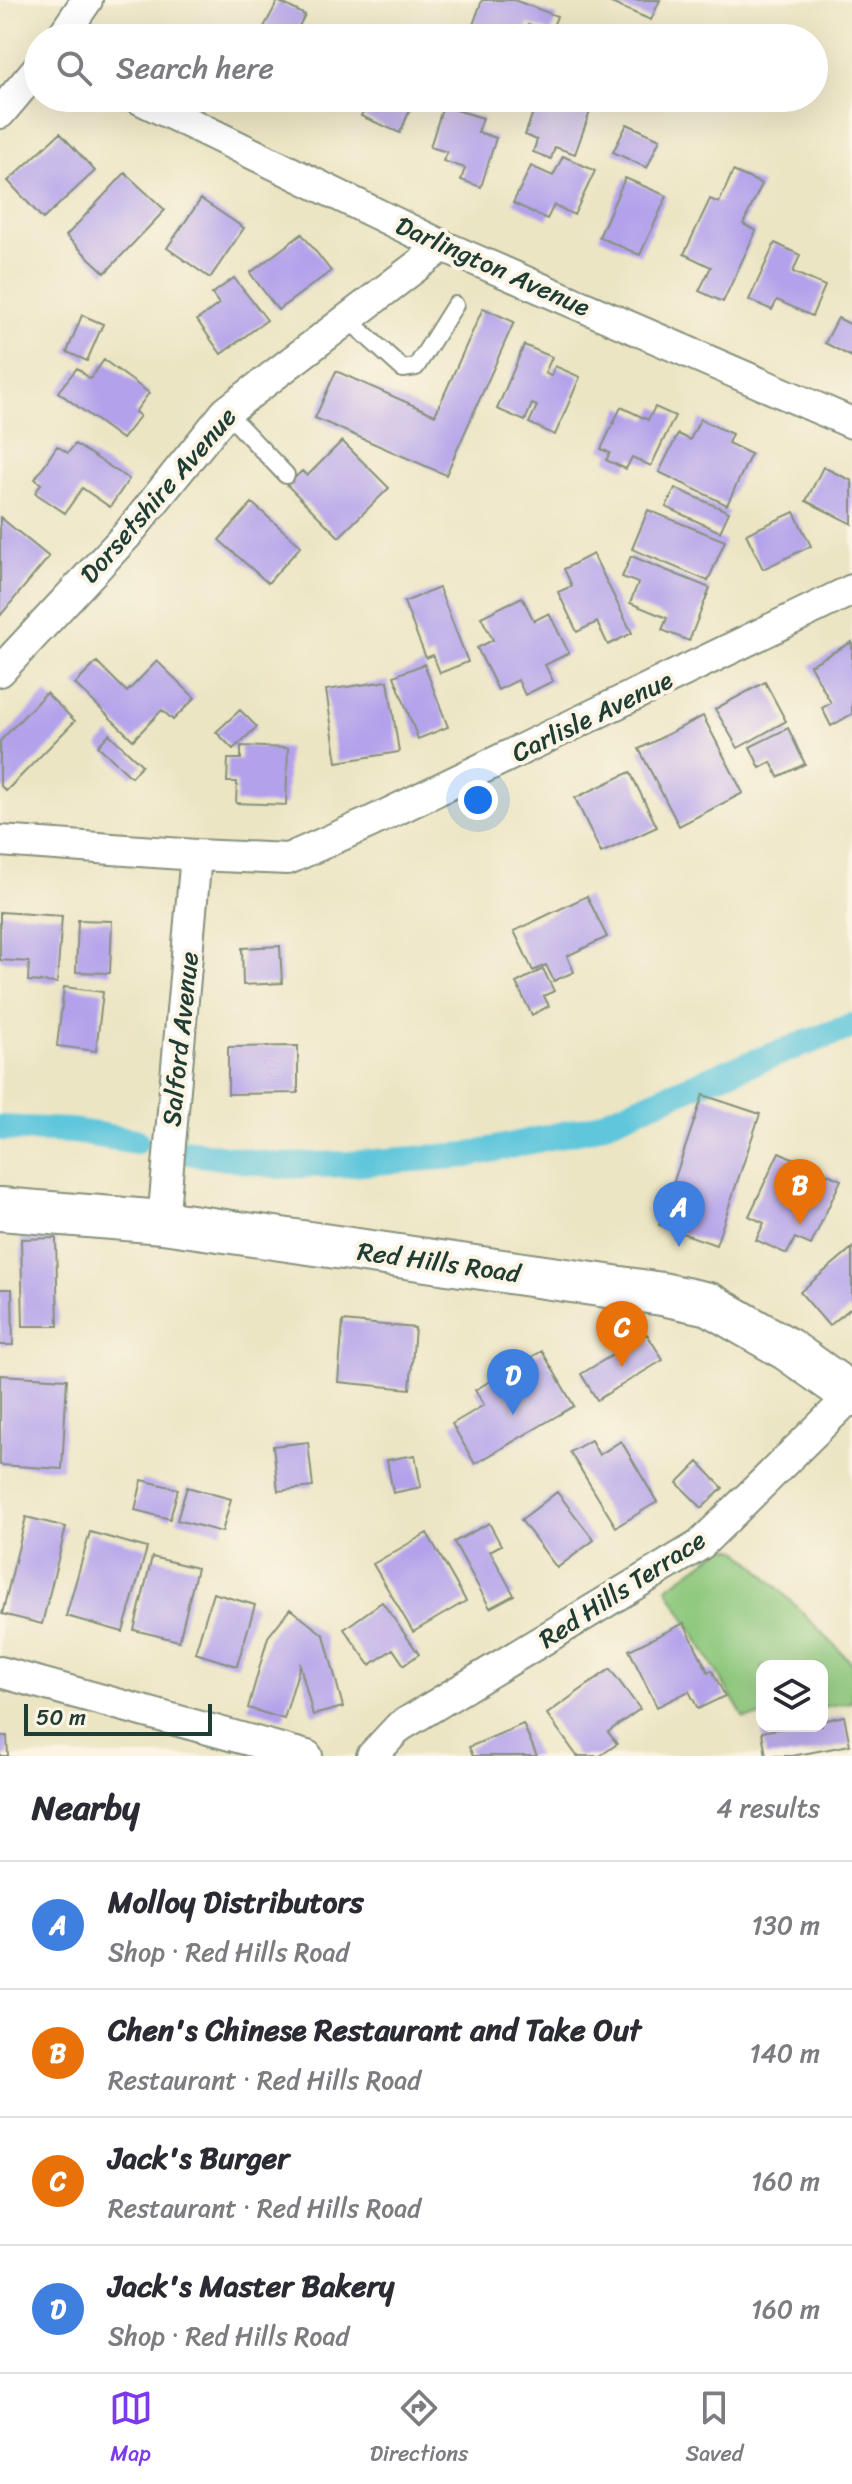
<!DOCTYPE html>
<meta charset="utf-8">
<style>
body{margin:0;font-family:Sriracha,sans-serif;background:#f7f7f7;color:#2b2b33}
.controls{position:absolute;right:24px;bottom:24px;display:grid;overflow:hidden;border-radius:16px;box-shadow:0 8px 32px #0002}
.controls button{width:72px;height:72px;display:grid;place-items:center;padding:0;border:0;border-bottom:2px solid #e1e1e2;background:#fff;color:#2b2b33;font:40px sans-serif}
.scale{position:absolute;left:24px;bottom:20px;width:188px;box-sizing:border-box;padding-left:8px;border:4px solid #1f3d34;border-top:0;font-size:22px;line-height:28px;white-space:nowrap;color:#1f3d34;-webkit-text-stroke:6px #fcf5e5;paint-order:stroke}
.you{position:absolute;left:478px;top:800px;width:28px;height:28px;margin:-20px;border:6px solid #fff;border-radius:50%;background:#1a73e8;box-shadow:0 0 0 12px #1a73e833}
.badge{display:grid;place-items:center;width:52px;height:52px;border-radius:50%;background:#7c3aed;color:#fff;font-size:26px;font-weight:700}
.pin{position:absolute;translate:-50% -66px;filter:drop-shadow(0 2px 4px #0008)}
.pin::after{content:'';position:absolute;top:42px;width:28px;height:24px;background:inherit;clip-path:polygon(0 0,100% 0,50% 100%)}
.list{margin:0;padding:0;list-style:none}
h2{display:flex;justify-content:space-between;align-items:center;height:104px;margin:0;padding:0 32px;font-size:34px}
h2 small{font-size:26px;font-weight:400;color:#7c7c81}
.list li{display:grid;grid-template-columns:52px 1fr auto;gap:24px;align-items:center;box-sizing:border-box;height:128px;padding:0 32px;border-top:2px solid #e1e1e2}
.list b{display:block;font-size:30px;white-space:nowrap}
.list p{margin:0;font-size:26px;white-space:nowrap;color:#7c7c81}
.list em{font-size:26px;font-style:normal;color:#7c7c81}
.icon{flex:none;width:44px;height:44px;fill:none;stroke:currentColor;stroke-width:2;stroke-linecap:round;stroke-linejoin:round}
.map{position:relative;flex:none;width:852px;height:1756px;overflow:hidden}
.search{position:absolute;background:#fff;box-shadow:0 8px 32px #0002;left:24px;right:24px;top:24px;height:88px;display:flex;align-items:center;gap:20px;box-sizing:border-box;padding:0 28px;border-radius:44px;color:#7c7c81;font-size:30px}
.sheet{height:616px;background:#fff}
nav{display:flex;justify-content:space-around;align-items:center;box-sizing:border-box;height:112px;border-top:2px solid #e1e1e2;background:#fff;font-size:22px;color:#7c7c81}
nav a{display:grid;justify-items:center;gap:4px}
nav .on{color:#7c3aed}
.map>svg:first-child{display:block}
.green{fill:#8cc77c;stroke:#568258;stroke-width:2}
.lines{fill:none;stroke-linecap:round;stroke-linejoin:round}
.canal{stroke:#5ec6db;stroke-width:26}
.building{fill:#b3a1eb}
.service-casing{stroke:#86917c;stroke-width:20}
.minor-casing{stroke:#86917c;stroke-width:34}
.secondary-casing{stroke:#86917c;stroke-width:46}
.service{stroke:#fff;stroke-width:16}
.minor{stroke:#fff;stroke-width:30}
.secondary{stroke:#fff;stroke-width:42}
.labels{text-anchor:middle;stroke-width:8;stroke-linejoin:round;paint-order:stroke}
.street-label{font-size:26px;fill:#1f3d34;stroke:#fcf5e5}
</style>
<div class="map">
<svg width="852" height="1756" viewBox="0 0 852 1756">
<rect width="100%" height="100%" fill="#fcf5e5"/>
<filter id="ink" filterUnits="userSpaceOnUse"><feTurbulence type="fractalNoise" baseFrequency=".0125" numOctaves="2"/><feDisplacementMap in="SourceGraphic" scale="16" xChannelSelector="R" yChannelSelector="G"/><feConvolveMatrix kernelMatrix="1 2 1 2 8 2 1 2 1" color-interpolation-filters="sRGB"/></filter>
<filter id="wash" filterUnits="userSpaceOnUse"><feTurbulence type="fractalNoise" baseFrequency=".006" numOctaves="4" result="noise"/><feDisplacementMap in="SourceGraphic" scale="32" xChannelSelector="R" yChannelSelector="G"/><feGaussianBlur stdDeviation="1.8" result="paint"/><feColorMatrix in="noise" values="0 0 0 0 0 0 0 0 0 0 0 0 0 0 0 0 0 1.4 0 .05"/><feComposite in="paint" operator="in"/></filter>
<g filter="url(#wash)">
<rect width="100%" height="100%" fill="#ece5c4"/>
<path class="green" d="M724,1547L738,1550L753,1563L852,1663V1702L822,1707V1666H762V1716L744,1718L667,1588Z"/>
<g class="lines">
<path class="canal" d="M0,1128L72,1131L136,1141
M187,1152L279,1166L349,1164L468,1155L591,1128L711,1078L852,1026"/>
</g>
<g id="blocks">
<path class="building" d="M482,0H514L557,16L551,32L528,24L523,38H509L473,25Z
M604,0H660L651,20Z
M278,1L305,15L297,30L309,38H258Z
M360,98H415L400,133L361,116L367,101Z
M538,98H569L592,106L575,154L555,147L551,159L533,152L537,140L525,135Z
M443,106L483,118L478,132L496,138L481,187L461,180L465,168L443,161L447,152L430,147Z
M627,124L660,139L647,168L613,152Z
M60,133L95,171L43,219L8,181Z
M563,156L595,171L574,215L554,205L547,219L513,203L531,166L553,176Z
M733,171L762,184L743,224L756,231L723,302L699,291L711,267L684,254L710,199L719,203Z
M125,173L165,210L105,273L66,236Z
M625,178L667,196L640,255L599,237Z
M201,199L244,228L210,278L167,248Z
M302,234L331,271L278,310L250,273Z
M775,243L800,255L793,272L825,286L812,316L777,300L772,310L749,300Z
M234,278L267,320L221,354L197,320L219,304L212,294Z
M483,308L514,322L446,475L315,418L336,371L435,415Z
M82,315L103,324L87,361L67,352Z
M838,318L852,325V357L825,343Z
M524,345L552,357L545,373L551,376L555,366L580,377L555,435L529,423L537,406L532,404L525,421L497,409Z
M104,360L149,393L135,412L140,416L122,439L58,392L77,368L90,379Z
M621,407L648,420L655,407L675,416L651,466L632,457L626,469L606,460L610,453L601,449Z
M700,419L732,434L728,443L751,454L727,505L659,472L678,434L690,440Z
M342,441L389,488L339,537L287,485L302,471L307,476Z
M75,444L129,479L110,507L82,488L65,513L35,493L41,484L35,479L57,446L68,453Z
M823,467L852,481V524L806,501Z
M675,488L729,512L720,532L666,507Z
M252,503L301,546L268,583L219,540Z
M648,510L725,541L708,581L632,549Z
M794,512L811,546L763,569L746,534Z
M0,517L49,557L0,616Z
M593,554L632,633L608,645L597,622L577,632L558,592L572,586L564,569Z
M631,556L710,588L689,641L662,630L667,618L630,603L638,583L622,577Z
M439,588L468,662L440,673L433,655L426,658L404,602Z
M522,597L534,621L549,613L569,653L545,665L553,681L525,695L518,680L498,690L477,648L493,640L481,617Z
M852,642V714L831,726L822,708L831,703L810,665Z
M157,661L195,698L173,720L162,710L133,740L75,684L97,662L127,692Z
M424,664L448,727L418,739L394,676Z
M388,681L399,752L337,762L326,690Z
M765,682L786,721L738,748L715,709Z
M46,693L75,721L6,791L0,785V741Z
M240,710L257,727L233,749L216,732Z
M703,716L743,793L679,826L639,749Z
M788,728L805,764L778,777L771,762L760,768L750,747Z
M109,734L142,765L131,777L98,746Z
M241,746L288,748L286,805L236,803L237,782H227L228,759H241Z
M630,772L657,827L601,853L575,798Z
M587,896L607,937L567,956L574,972L554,981L546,965L533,971L514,931Z
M0,912L62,916L57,983L28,981L29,962L0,960Z
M78,920L112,921L110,973L76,972Z
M280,946L282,983L243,985L242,948Z
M543,969L554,991L544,996L549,1006L532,1015L516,983Z
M64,987L103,992L96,1051L57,1046Z
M298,1046V1093L228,1094V1047Z
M703,1095L760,1114L716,1245L659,1225Z
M779,1152L841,1180L811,1245L795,1238L787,1254L756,1240L764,1223L749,1216Z
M56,1238L58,1326H23L21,1239Z
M852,1248V1307L829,1326L800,1292Z
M0,1289H12L13,1345H0Z
M343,1321L415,1328L410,1389L338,1382Z
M647,1334L663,1360L597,1400L581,1374Z
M542,1351L574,1406L475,1464L452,1424L484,1405L475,1390Z
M0,1375L67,1379L62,1469L0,1465Z
M591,1440L599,1455L621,1441L657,1502L616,1527L570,1452Z
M308,1442L313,1487L278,1491L273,1446Z
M415,1455L421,1487L393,1493L387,1460Z
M698,1462L723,1488L702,1508L677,1483Z
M142,1480L178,1489L170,1519L135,1510Z
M187,1487L231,1499L222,1532L177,1520Z
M557,1492L594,1540L557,1568L521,1520Z
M26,1517L66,1527L42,1624L2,1614Z
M489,1523L501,1545L490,1551L514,1595L490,1608L454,1542Z
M90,1532L147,1548L123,1632L66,1616Z
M427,1533L466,1601L413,1632L373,1564Z
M152,1557L197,1568L179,1641L134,1630Z
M213,1593L255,1605L237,1666L195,1653Z
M382,1602L419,1654L404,1665L393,1649L370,1665L344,1629Z
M290,1609L324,1635L343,1707L313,1715L300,1665L284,1719L248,1708L268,1637Z
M684,1623L708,1672L712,1670L725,1696L698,1709L689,1691L657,1707L629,1650Z
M610,1669L640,1709L608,1732L617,1744L600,1756H577L547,1714Z
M844,1716L850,1745L792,1756H766L762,1732L794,1726H822V1721Z
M523,1724L537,1756H473L469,1747Z
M0,1736H7L8,1756H0Z"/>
</g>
</g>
<g filter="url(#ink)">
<use href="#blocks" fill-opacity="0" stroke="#86917c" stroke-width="2"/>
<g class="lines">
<g class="service-casing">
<path id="service" d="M348,319L403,369L416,367L455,305
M226,412L286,475"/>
</g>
<g class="minor-casing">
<path id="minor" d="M61,38L87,0
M138,98L443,246L852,423
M0,113L38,68
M0,671L126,536L226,412L443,246
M0,841L196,855L288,859L371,822L852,590
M163,1222L196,855
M0,1672L307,1756
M372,1756L399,1727L700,1545L852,1395"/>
</g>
<g class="secondary-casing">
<path id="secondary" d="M0,1209L163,1222L662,1294L709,1304L787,1349L852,1395"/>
</g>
<use href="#service" class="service"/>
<use href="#minor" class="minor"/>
<use href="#secondary" class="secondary"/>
</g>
</g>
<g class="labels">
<g class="street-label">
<text transform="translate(493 266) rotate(24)" y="9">Darlington Avenue</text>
<text transform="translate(158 495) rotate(-49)" y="9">Dorsetshire Avenue</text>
<text transform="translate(592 716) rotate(-26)" y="9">Carlisle Avenue</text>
<text transform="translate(180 1039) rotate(-84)" y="9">Salford Avenue</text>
<text transform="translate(439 1262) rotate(8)" y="9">Red Hills Road</text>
<text transform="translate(622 1589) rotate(-33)" y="9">Red Hills Terrace</text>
</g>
</g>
</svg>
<div class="controls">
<button><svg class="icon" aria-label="layers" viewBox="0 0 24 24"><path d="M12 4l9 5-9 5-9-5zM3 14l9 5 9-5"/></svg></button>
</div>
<div class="scale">50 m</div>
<div class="you"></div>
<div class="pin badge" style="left:679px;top:1247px;background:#3f7fe0">A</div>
<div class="pin badge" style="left:800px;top:1225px;background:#e8710a">B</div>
<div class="pin badge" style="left:622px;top:1367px;background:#e8710a">C</div>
<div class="pin badge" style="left:513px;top:1415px;background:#3f7fe0">D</div>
<div class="search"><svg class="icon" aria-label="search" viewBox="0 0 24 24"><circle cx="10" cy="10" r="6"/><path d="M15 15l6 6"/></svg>Search here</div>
</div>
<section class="sheet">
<h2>Nearby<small>4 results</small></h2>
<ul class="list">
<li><span class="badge" style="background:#3f7fe0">A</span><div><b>Molloy Distributors</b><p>Shop · Red Hills Road</p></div><em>130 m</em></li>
<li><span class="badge" style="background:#e8710a">B</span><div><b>Chen's Chinese Restaurant and Take Out</b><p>Restaurant · Red Hills Road</p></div><em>140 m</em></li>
<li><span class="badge" style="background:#e8710a">C</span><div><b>Jack's Burger</b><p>Restaurant · Red Hills Road</p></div><em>160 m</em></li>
<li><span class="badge" style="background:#3f7fe0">D</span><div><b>Jack's Master Bakery</b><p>Shop · Red Hills Road</p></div><em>160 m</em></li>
</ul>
</section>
<nav>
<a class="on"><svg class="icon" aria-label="map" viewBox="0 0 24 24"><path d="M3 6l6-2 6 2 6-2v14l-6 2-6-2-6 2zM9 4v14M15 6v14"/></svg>Map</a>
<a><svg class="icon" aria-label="directions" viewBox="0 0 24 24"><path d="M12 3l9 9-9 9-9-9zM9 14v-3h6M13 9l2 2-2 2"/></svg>Directions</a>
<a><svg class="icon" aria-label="saved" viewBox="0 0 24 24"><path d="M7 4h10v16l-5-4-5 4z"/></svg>Saved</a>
</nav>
